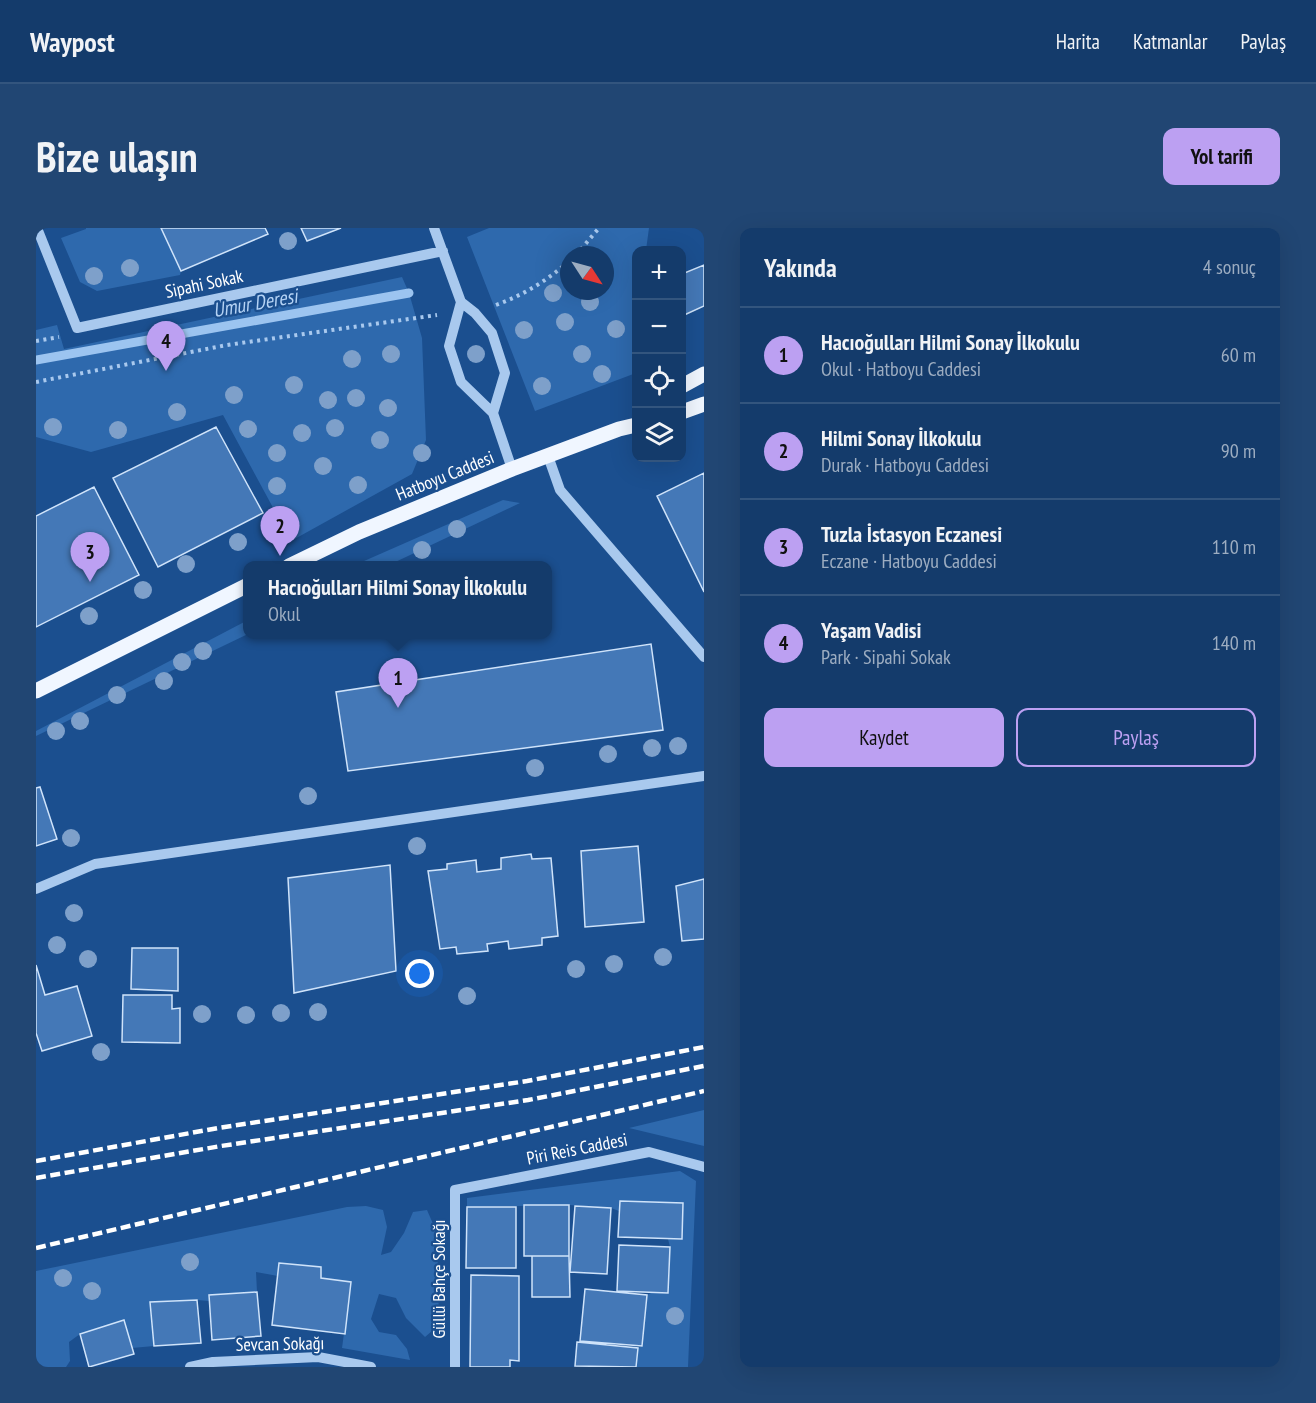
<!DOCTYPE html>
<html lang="tr">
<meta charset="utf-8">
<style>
body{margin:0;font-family:"PT Sans Narrow",sans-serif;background:#214673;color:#f1f3f6}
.controls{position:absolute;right:18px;top:18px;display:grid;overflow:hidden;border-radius:12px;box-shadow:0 6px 24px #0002}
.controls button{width:54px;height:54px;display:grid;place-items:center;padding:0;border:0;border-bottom:2px solid #33557e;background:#143b6b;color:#f1f3f6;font:30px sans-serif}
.compass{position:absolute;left:524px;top:18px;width:54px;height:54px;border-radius:50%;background:#143b6b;box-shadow:0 6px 24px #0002;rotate:126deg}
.you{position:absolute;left:384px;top:746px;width:21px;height:21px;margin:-15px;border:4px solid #fff;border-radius:50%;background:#1a73e8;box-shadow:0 0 0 9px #1a73e833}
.badge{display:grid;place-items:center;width:39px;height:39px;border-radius:50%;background:#bca0f2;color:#111;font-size:20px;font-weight:700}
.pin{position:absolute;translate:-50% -50px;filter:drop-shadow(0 2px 3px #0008)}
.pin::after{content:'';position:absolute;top:32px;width:21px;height:18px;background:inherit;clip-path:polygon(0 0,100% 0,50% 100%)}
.popup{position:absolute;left:207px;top:333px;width:309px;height:78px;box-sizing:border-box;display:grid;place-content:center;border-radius:12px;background:#143b6b;filter:drop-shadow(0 2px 4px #0005);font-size:20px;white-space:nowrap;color:#9dadc1}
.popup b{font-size:22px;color:#f1f3f6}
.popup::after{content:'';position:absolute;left:50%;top:100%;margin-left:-12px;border:12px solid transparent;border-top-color:#143b6b}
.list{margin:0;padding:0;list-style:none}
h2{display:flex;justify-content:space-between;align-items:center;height:78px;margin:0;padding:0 24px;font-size:26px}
h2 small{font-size:20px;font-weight:400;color:#9dadc1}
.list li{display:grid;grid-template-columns:39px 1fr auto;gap:18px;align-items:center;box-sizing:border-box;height:96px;padding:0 24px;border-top:2px solid #33557e}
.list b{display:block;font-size:22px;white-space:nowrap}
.list p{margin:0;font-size:20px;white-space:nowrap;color:#9dadc1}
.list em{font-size:20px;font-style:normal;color:#9dadc1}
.actions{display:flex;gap:12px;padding:18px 24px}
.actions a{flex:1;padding:14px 0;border:2px solid #bca0f2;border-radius:12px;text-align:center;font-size:21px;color:#bca0f2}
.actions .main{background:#bca0f2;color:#111}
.icon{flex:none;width:33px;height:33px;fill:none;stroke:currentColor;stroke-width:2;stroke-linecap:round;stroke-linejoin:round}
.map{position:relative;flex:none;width:668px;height:1139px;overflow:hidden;border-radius:12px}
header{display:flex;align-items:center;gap:36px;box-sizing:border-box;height:84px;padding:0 30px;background:#143b6b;border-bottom:2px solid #33557e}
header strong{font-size:28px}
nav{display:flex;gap:33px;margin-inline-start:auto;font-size:21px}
.intro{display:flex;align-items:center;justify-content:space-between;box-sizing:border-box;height:144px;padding:0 36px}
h1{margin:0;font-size:42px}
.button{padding:15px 27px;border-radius:12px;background:#bca0f2;color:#111;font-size:21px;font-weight:700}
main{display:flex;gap:36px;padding:0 36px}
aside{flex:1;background:#143b6b;border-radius:12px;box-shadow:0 6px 24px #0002}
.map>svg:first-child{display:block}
.green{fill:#2e69ad;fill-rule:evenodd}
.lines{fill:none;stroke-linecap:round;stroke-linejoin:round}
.stream{stroke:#9cc4f0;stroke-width:9}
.building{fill:#4478b7;stroke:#cfe3fa;stroke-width:1.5}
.path{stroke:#a9c9ee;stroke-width:4;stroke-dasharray:3 4.5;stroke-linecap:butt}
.minor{stroke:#a9c9ee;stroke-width:10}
.major{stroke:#f0f6ff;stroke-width:15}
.rail{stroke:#fff;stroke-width:4.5;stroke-dasharray:10 4.5;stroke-linecap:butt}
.tree{fill:#7ea0ca}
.labels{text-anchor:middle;stroke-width:4.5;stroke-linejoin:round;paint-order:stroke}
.street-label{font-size:18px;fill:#fff;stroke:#1b4f8f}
.water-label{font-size:20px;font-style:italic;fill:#b5d3f5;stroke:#1b4f8f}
</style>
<header>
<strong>Waypost</strong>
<nav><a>Harita</a><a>Katmanlar</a><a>Paylaş</a></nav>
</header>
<div class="intro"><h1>Bize ulaşın</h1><a class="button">Yol tarifi</a></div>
<main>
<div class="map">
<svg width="668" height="1139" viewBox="0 0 668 1139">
<rect width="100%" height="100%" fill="#1b4f8f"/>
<path class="green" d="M50,0H125L145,43L144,47L61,63L44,54L25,10L50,1Z
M453,0H613L610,22H600V145L499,183L431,9ZM533,27H569V63H533Z
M366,49L373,65L386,110L390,212L376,246L255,313L187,187L55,224L0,209V102L21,97L28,121Z
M467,272L484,275L353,337H319Z
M212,392V406L0,508V503Z
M668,882V918L593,900Z
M644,943L660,953L652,1139H600L602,1120L606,1118L611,1067L615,1065H632L634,1019L632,1011H646L647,975L584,973L583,983L575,980L533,977L431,979V970Z
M330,978L347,982L351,999L345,1027L355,1024L368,1005L377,984L391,982L401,1005L403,1097L389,1109L370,1090L360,1070L343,1066L335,1091L343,1104L360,1107L371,1121L374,1132L306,1120L315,1054L285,1050V1039L244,1035L242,1048L220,1044L221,1064L174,1067L173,1073L161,1072L114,1074L118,1118L96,1120L88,1093L44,1106L33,1114L34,1133L30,1139H0V1043L311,979Z"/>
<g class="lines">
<path class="stream" d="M0,132L373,65"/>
</g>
<path class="building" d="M125,0H229L232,6L145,43Z
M265,0H305L271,13Z
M668,37V78L646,88V46Z
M180,199L227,285L122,339L77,250Z
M668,245V364L621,268Z
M58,259L103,347L0,399V288Z
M615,416L627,502L312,543L300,464Z
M4,559L21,611L0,618V560Z
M602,618L608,694L549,699L545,623Z
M495,626L496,631L515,630L522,708L506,710V717L473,721L472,713L451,716L452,723L421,726L420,719L404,721L392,643L411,641V636L440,632L441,644L465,641V630Z
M354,637L360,743L258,765L252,650Z
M668,651V711L646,713L640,658Z
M96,720H142V763L95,761Z
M0,737L9,767L41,758L56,808L6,823L0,805Z
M87,767H136V781L144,780V815L86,814Z
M584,973L647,975L646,1011L582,1009Z
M488,977H533V1028H488Z
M539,978L575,980L571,1046L534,1044Z
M431,979H480V1040H430Z
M583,1017L634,1019L632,1065L581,1063Z
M496,1028H533L534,1069H496Z
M243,1035L285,1039V1050L315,1054L309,1106L236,1097Z
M435,1047L483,1048V1133L474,1132V1139H434Z
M549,1061L611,1067L606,1118L544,1113Z
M221,1064L225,1108L176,1112L173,1067Z
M161,1072L165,1115L118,1118L114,1074Z
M88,1092L98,1126L53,1139L44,1106Z
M541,1114L602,1120L600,1139L539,1138Z"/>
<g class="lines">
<path class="path" d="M540,27L563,0
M460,77C487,67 511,53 533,33
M0,113L23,109
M0,154L191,117L401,87"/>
<path class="minor" d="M1,0L41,100L407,23
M398,0L425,74L413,118L425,154L457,185L476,241
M425,74L439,85L456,105L469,145L457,185
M512,228L524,262L668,429
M0,661L59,636L668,548
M154,1139L177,1134L282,1129L335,1139
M419,1139V962L613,924L668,939"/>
<path class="major" d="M646,158L668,146
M646,184L668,176
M253,338L323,304L476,241L583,201L600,197
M0,463L212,357"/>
<path class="rail" d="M0,933L182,900L491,853L668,819
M0,950L185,918L492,872L668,838
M0,1020L668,863"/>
</g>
<g class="tree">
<circle cx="252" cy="13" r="9"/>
<circle cx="94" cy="40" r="9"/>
<circle cx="58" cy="48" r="9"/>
<circle cx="517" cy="65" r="9"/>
<circle cx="554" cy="74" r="9"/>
<circle cx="529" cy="94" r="9"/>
<circle cx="580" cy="101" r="9"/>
<circle cx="488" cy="102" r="9"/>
<circle cx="355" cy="126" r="9"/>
<circle cx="440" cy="126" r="9"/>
<circle cx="546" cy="126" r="9"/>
<circle cx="316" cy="131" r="9"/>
<circle cx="566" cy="146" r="9"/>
<circle cx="258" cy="157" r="9"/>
<circle cx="506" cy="158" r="9"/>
<circle cx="198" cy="167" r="9"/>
<circle cx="320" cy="170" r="9"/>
<circle cx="292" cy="172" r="9"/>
<circle cx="352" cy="180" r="9"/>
<circle cx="141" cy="184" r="9"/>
<circle cx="17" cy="199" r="9"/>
<circle cx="299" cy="200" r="9"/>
<circle cx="212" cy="201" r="9"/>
<circle cx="82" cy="202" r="9"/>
<circle cx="266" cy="205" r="9"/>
<circle cx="344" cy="212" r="9"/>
<circle cx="241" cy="225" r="9"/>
<circle cx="386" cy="225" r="9"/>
<circle cx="287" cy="238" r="9"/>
<circle cx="322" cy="257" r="9"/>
<circle cx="241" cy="258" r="9"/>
<circle cx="421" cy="301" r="9"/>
<circle cx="202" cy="314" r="9"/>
<circle cx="386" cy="322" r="9"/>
<circle cx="150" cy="336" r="9"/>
<circle cx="107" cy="362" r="9"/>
<circle cx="53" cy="388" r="9"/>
<circle cx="167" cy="423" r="9"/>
<circle cx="146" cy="434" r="9"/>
<circle cx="128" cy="453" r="9"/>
<circle cx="81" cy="467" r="9"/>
<circle cx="44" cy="493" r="9"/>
<circle cx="20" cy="503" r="9"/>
<circle cx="642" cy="518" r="9"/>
<circle cx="616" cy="520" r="9"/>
<circle cx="572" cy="526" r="9"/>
<circle cx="499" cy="540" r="9"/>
<circle cx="272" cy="568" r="9"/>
<circle cx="35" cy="610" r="9"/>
<circle cx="381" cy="618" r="9"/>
<circle cx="38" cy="685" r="9"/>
<circle cx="21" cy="717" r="9"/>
<circle cx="627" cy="729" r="9"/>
<circle cx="52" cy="731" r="9"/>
<circle cx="578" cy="736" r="9"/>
<circle cx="540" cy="741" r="9"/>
<circle cx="431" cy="768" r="9"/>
<circle cx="282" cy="784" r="9"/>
<circle cx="245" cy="785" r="9"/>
<circle cx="166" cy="786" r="9"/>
<circle cx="210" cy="787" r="9"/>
<circle cx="65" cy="824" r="9"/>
<circle cx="154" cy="1034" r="9"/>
<circle cx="27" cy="1050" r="9"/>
<circle cx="56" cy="1063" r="9"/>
<circle cx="639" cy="1088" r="9"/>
</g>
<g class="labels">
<g class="street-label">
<text transform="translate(168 56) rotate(-12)" y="6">Sipahi Sokak</text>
<text transform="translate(409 248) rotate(-22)" y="6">Hatboyu Caddesi</text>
<text transform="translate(541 921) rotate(-11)" y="6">Piri Reis Caddesi</text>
<text transform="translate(403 1051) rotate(-90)" y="6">Güllü Bahçe Sokağı</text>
<text transform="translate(244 1116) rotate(-1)" y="6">Sevcan Sokağı</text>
</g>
<g class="water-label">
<text transform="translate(219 75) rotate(-10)" y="7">Umur Deresi</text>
</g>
</g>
</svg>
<div class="controls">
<button>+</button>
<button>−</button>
<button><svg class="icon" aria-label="locate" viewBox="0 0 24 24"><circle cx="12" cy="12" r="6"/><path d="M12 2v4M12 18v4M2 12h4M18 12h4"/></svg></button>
<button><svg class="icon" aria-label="layers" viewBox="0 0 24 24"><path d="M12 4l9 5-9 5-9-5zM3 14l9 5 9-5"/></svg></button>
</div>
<svg class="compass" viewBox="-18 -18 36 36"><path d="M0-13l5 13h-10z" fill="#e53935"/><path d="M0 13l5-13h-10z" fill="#9dadc1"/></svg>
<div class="you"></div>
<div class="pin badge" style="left:362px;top:480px">1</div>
<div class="popup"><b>Hacıoğulları Hilmi Sonay İlkokulu</b>Okul</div>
<div class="pin badge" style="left:244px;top:328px">2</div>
<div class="pin badge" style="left:54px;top:354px">3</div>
<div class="pin badge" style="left:130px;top:143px">4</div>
</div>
<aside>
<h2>Yakında<small>4 sonuç</small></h2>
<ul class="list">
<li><span class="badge">1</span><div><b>Hacıoğulları Hilmi Sonay İlkokulu</b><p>Okul · Hatboyu Caddesi</p></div><em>60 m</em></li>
<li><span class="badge">2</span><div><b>Hilmi Sonay İlkokulu</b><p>Durak · Hatboyu Caddesi</p></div><em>90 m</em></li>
<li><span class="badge">3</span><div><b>Tuzla İstasyon Eczanesi</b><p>Eczane · Hatboyu Caddesi</p></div><em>110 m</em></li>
<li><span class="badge">4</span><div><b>Yaşam Vadisi</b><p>Park · Sipahi Sokak</p></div><em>140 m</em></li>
</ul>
<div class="actions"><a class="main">Kaydet</a><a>Paylaş</a></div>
</aside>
</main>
